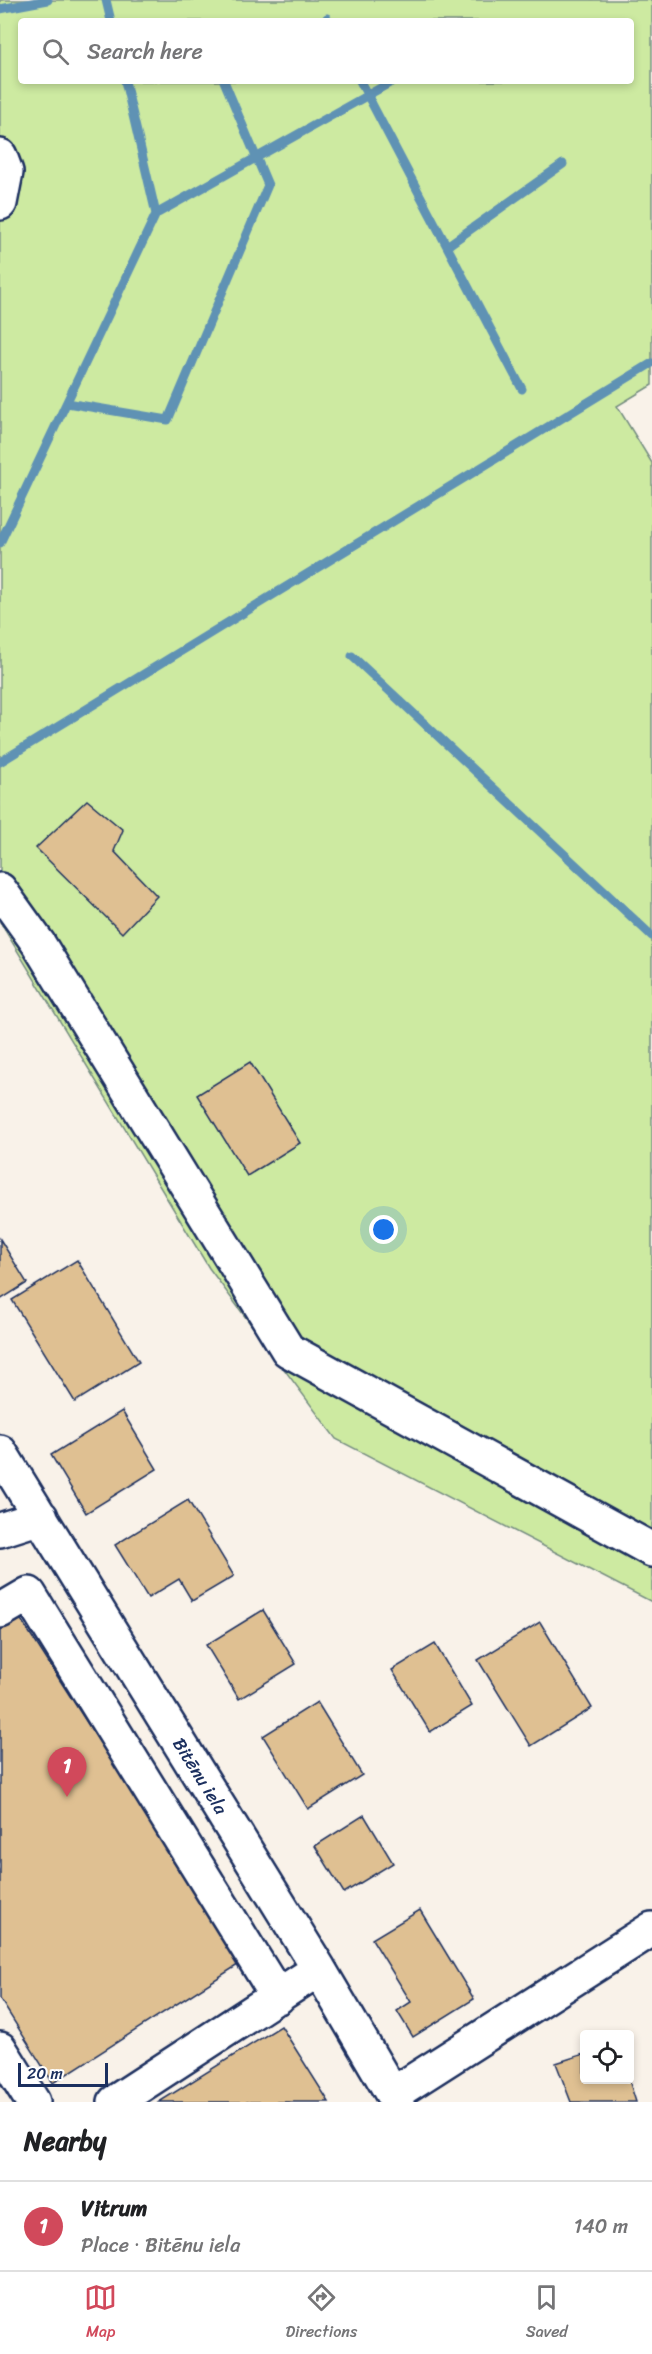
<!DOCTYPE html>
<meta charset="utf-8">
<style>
body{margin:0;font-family:Sriracha,sans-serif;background:#f2f2f2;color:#202124}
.controls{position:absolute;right:18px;bottom:18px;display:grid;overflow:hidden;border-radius:6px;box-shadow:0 3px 9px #0003}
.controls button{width:54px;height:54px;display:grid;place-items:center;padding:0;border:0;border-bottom:2px solid #e0e0e0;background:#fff;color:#202124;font:30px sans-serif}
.scale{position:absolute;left:18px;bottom:15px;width:90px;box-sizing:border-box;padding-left:6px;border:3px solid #1b2f5e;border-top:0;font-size:16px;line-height:21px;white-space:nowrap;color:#1b2f5e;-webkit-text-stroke:4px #fff;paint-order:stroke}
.you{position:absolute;left:384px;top:1230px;width:21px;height:21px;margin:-15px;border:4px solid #fff;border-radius:50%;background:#1a73e8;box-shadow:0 0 0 9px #1a73e833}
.badge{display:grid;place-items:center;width:39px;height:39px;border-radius:50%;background:#d1495b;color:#fff;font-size:20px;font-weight:700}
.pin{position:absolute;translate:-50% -50px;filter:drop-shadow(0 2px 3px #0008)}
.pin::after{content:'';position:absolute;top:32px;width:21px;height:18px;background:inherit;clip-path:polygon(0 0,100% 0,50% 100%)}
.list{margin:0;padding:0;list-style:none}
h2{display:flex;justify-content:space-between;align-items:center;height:78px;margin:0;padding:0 24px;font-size:26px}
h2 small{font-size:20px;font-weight:400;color:#757577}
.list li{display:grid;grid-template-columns:39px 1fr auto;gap:18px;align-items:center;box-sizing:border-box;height:90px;padding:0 24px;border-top:2px solid #e0e0e0}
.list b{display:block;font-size:22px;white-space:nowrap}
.list p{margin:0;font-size:20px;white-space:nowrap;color:#757577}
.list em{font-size:20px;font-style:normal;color:#757577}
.icon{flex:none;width:33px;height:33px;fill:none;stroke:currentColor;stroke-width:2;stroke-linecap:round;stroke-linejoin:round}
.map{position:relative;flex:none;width:652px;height:2102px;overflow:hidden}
.search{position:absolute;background:#fff;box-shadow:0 3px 9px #0003;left:18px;right:18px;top:18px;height:66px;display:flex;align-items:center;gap:15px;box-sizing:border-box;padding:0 21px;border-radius:6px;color:#757577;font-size:22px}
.sheet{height:168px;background:#fff}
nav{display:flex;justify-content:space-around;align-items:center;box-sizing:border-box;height:84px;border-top:2px solid #e0e0e0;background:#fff;font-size:16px;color:#757577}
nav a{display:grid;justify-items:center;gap:3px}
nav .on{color:#d1495b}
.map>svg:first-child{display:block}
.green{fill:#cdeaa1;stroke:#748c80;stroke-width:1.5;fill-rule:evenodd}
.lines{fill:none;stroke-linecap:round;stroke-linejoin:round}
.stream{stroke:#5f92b4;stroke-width:9}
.building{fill:#dfc092;stroke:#1b2f5e;stroke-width:1.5}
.minor-casing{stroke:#1b2f5e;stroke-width:38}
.minor{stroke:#fff;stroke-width:33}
.labels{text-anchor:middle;stroke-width:4.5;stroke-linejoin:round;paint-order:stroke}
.street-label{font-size:18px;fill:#1b2f5e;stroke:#fff}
</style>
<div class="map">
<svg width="652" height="2102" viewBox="0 0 652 2102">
<rect width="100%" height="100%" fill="#f9f2e9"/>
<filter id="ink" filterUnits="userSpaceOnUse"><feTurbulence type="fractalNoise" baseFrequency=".0167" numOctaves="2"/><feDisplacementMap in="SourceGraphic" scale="12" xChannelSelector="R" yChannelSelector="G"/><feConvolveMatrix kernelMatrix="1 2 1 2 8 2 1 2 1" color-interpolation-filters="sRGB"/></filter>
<g filter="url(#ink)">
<path class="green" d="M0,0H652V385L617,406L652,463V1602L336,1439L209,1268L0,922ZM21,21H631V81H21Z"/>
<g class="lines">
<path class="stream" d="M106,0L111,21
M0,9L48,0
M327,18L329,21
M125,81L156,214
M360,81L522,389
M447,246L563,164
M67,403L168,420L268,185L224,81
M0,543L156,214L393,81
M352,656L652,936
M0,762L652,363"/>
</g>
<path class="building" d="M87,800L123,830L114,851L157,896L122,933L36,848Z
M250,1062L300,1143L247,1176L197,1095Z
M0,1239L27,1283L0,1300Z
M77,1260L139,1362L75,1402L12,1300Z
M122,1411L157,1469L86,1513L51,1455Z
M188,1500L234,1576L192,1601L179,1579L148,1598L115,1545Z
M263,1610L296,1664L239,1699L206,1645Z
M20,1618L241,1963L53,2083L0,1999V1630Z
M540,1622L592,1708L531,1746L478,1660Z
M435,1644L472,1706L430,1732L392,1670Z
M317,1702L362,1775L308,1809L263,1736Z
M364,1815L393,1863L344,1893L315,1846Z
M420,1910L474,1999L413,2037L397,2011L411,2002L372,1939Z
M281,2026L329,2102H159Z
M584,2054V2080H629L636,2102H571L556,2063Z"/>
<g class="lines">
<g class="minor-casing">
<path id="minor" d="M0,156L6,172L0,203
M0,890L38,943L288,1350L652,1550
M0,1452L319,1969L397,2102
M0,1530L41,1517
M0,1611L29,1594L278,1997
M0,2049L33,2102
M393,2094L652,1929
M115,2102L319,1969"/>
</g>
<use href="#minor" class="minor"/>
</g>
</g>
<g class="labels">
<g class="street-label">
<text transform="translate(200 1776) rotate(58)" y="6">Bitēnu iela</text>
</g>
</g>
</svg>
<div class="controls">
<button><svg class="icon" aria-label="locate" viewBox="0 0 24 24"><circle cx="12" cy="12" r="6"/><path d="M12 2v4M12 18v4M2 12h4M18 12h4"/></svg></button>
</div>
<div class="scale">20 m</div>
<div class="you"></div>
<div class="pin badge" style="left:67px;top:1797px">1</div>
<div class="search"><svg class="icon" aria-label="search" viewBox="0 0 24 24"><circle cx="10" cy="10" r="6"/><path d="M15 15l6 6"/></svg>Search here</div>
</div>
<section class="sheet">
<h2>Nearby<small></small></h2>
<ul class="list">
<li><span class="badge">1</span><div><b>Vitrum</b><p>Place · Bitēnu iela</p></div><em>140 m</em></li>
</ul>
</section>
<nav>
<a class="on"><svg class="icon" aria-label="map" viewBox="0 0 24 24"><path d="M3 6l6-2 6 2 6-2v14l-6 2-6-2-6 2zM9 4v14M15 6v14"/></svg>Map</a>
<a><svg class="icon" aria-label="directions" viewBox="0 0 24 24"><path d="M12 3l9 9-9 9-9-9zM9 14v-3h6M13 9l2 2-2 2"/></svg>Directions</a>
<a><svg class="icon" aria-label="saved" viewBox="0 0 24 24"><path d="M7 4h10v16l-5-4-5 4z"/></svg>Saved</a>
</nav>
